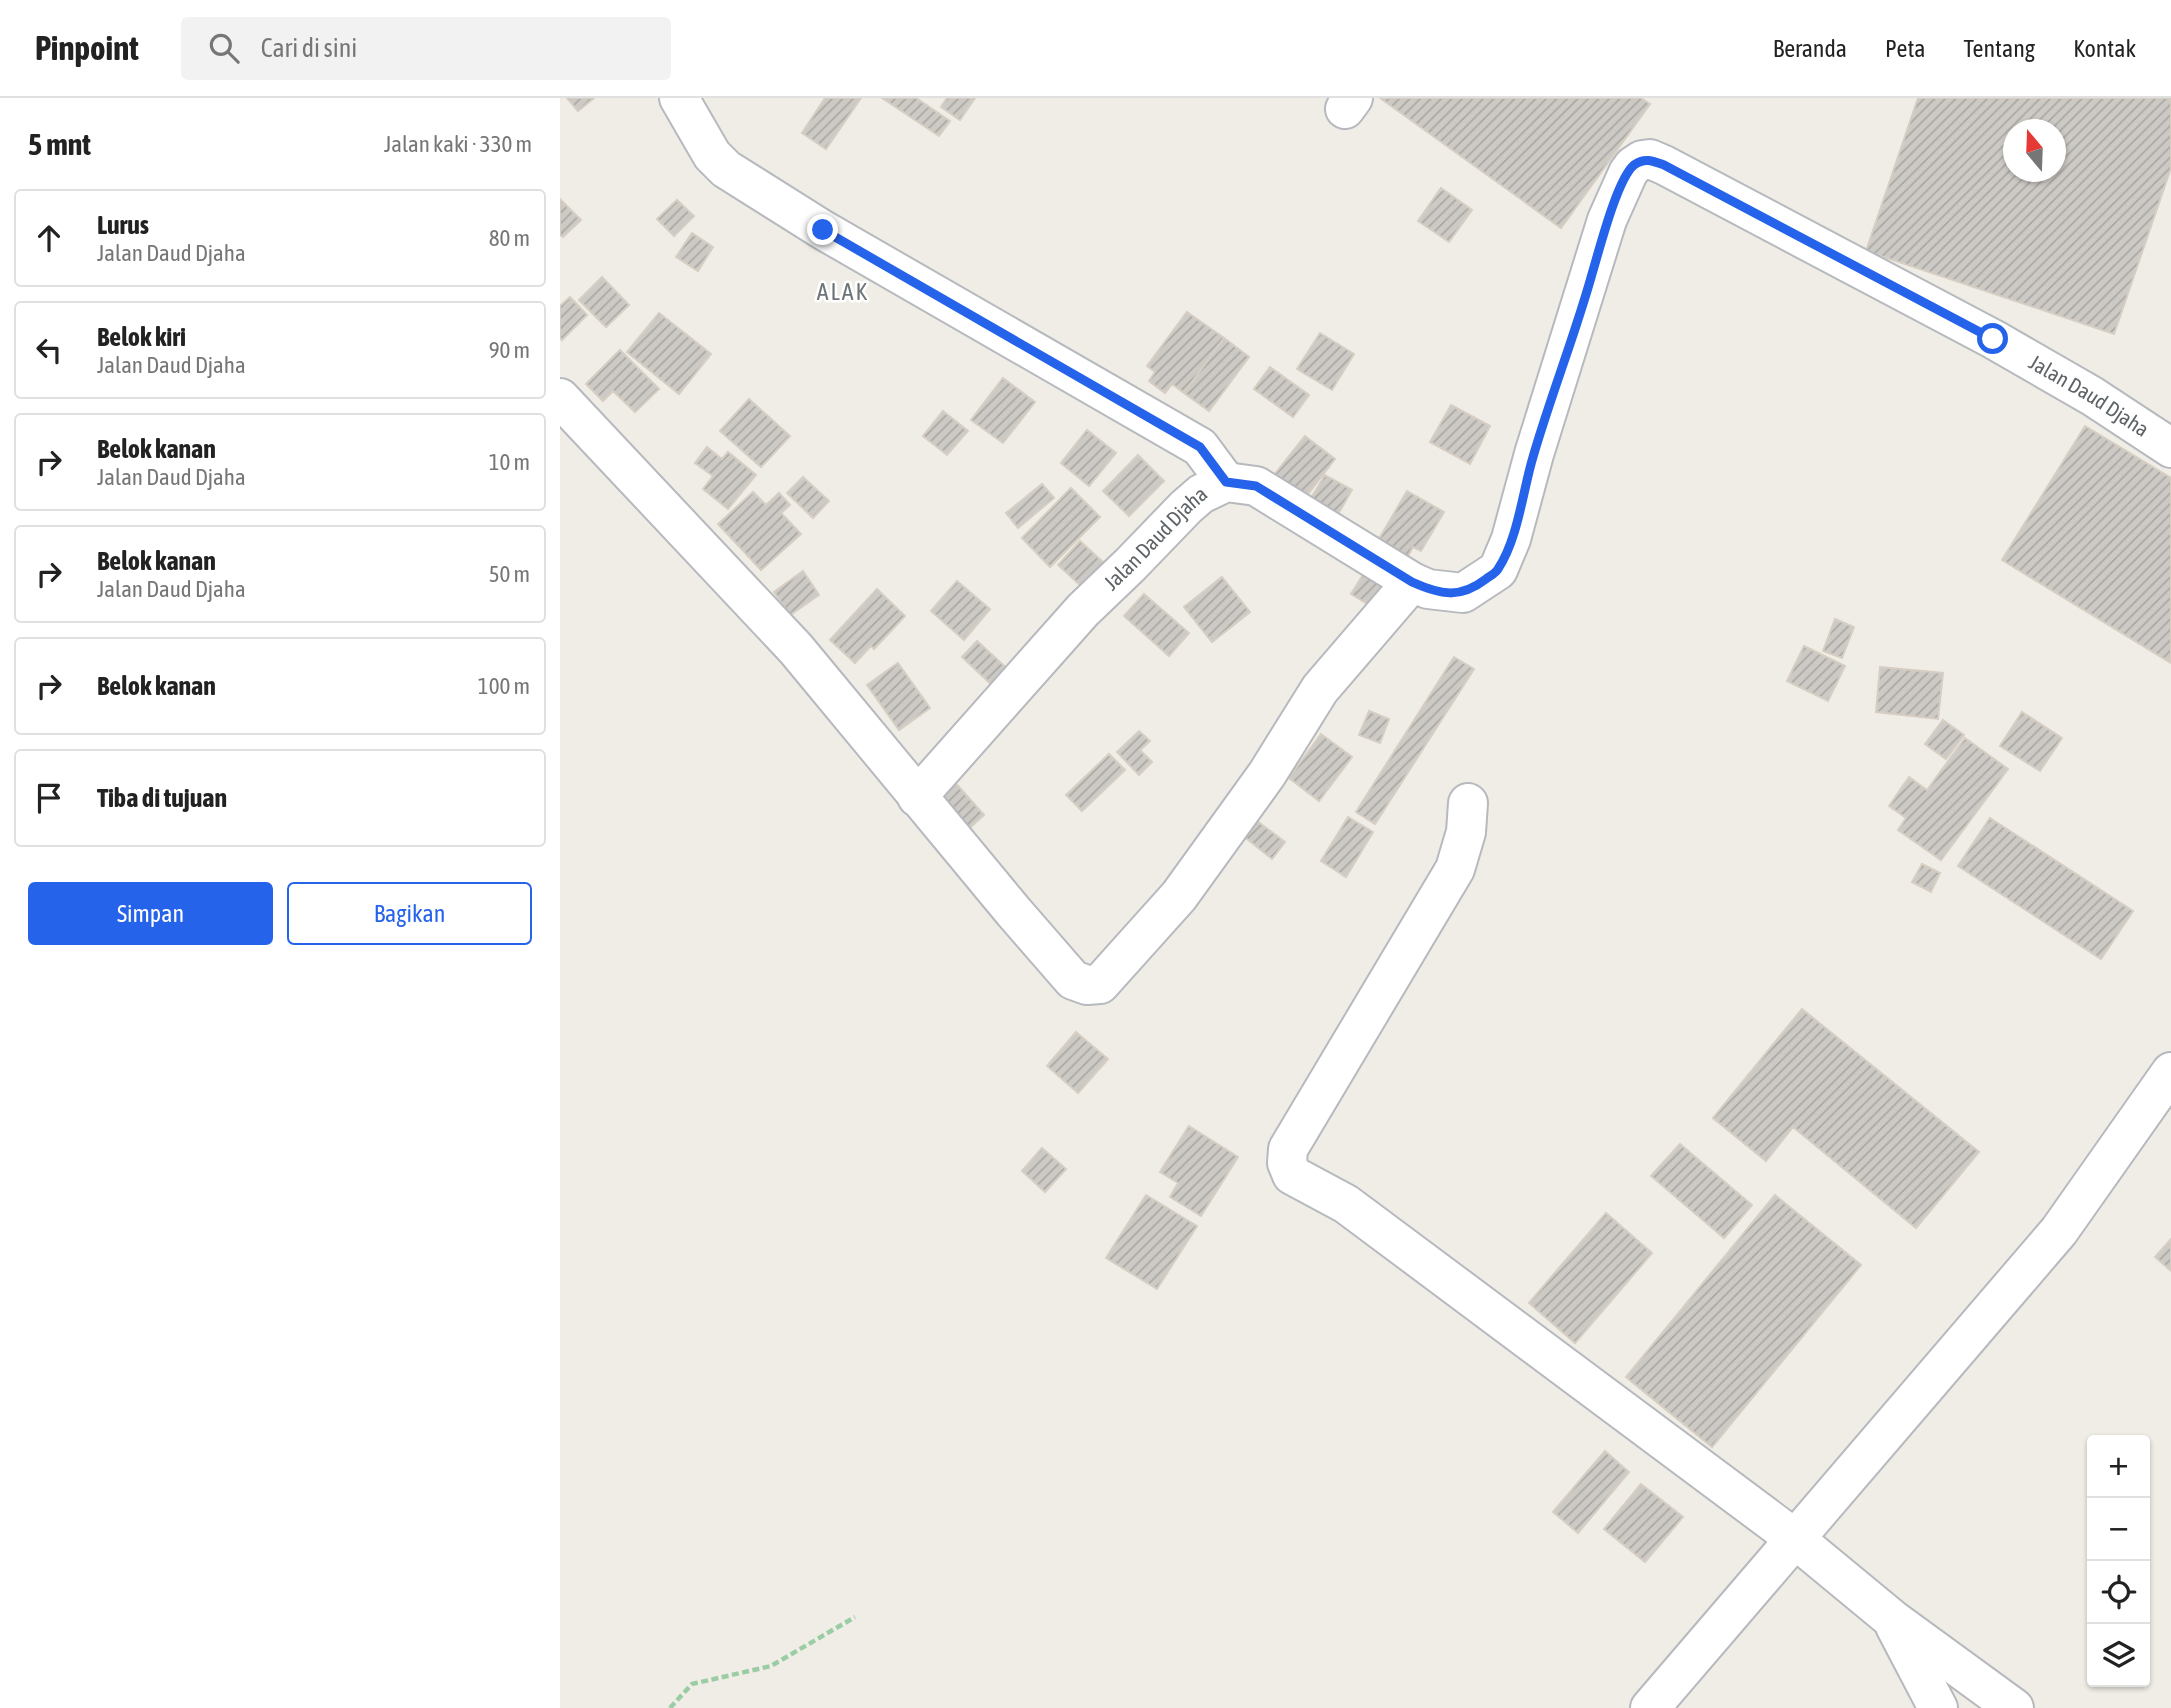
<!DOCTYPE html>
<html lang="id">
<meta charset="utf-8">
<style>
body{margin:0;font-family:"Asap Condensed",sans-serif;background:#f2f2f2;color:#222}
.controls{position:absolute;right:21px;bottom:21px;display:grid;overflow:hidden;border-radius:7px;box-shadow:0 2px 5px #0004}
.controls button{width:63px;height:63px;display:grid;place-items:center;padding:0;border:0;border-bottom:2px solid #e0e0e0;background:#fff;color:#222;font:35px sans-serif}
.compass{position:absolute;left:1443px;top:21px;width:63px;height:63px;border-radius:50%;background:#fff;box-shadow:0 2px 5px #0004;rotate:341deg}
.stop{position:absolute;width:21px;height:21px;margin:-16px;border:5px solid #2563eb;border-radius:50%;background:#fff}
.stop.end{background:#2563eb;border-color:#fff;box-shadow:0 2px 7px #0008}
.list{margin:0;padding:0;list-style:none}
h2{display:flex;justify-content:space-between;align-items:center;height:91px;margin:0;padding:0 28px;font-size:30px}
h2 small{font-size:23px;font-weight:400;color:#767676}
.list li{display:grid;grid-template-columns:46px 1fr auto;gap:21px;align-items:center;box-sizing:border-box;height:98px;margin:0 14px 14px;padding:0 14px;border:2px solid #e0e0e0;border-radius:7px}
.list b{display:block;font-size:26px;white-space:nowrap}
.list p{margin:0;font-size:23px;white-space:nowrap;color:#767676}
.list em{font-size:23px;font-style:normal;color:#767676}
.actions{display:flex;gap:14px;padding:21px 28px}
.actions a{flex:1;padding:16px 0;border:2px solid #2563eb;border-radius:7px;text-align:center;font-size:24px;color:#2563eb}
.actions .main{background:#2563eb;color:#fff}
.icon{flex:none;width:38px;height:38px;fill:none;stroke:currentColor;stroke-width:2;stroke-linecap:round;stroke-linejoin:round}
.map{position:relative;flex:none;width:1611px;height:1610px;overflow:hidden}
header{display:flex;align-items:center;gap:42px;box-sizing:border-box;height:98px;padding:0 35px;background:#fff;border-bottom:2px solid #e0e0e0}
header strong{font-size:33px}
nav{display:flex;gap:38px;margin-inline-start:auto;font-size:24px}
.search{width:490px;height:63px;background:#f2f2f2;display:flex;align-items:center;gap:18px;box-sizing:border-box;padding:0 24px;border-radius:7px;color:#767676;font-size:26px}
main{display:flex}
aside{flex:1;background:#fff}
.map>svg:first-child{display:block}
.building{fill:url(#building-hatch);stroke:#d6cec3;stroke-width:2;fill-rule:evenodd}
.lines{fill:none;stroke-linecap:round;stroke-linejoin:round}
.minor-casing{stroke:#b6b9bd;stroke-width:42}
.path{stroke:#9bcda4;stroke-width:4.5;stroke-dasharray:7 3.5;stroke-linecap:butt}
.minor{stroke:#fff;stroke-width:38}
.route{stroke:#2563eb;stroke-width:9}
.labels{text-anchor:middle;stroke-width:5;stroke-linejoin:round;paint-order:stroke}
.street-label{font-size:21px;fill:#5d6367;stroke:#fff}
.quarter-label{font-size:24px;letter-spacing:2px;fill:#6e7579;stroke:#fff}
</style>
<header>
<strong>Pinpoint</strong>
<div class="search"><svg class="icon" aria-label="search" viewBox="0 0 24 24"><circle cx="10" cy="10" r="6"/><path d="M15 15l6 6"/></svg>Cari di sini</div>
<nav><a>Beranda</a><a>Peta</a><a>Tentang</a><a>Kontak</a></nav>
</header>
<main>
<aside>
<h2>5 mnt<small>Jalan kaki · 330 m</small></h2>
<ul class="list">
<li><svg class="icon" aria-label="ahead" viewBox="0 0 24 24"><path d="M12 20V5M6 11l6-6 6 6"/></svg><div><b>Lurus</b><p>Jalan Daud Djaha</p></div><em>80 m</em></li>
<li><svg class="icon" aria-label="left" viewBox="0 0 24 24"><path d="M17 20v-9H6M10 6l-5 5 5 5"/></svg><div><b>Belok kiri</b><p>Jalan Daud Djaha</p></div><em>90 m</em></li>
<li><svg class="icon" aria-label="right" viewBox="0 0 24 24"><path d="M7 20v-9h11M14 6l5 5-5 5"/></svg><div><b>Belok kanan</b><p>Jalan Daud Djaha</p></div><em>10 m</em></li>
<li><svg class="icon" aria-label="right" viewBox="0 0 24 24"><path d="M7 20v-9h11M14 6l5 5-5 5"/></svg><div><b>Belok kanan</b><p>Jalan Daud Djaha</p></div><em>50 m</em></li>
<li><svg class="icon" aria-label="right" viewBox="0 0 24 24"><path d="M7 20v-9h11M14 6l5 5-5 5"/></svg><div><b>Belok kanan</b></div><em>100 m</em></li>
<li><svg class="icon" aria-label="arrive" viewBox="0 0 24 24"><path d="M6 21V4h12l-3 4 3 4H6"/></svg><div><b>Tiba di tujuan</b></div></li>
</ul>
<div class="actions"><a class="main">Simpan</a><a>Bagikan</a></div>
</aside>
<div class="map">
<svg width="1611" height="1610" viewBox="0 0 1611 1610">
<defs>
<pattern id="building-hatch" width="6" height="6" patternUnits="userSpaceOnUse" patternTransform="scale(1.75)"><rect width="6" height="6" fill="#cdcac5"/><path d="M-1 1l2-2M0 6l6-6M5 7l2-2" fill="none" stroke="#aaa8a4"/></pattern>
</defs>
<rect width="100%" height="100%" fill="#f0ede6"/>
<path class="building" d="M7,0H34L18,13Z
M265,0H301L266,51L242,35Z
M322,0H356L390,23L379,38Z
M387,0H415L400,22L381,9Z
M820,0H1081L1090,6L1001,130Z
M1358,0H1611V70L1554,236L1306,153ZM1454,32H1496V74H1454Z
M881,90L912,112L889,144L858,123Z
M0,101L21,122L3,139L0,137Z
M117,102L134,118L114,138L97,121Z
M132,135L153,149L138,173L116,159Z
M42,179L69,207L46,229L19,202Z
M10,199L27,217L2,242L0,240V208Z
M627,214L664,240L624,295L612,286L605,295L589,283L595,274L587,268Z
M99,215L151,256L119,296L67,254Z
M760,235L794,256L772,292L737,271Z
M664,240L689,259L649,313L624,295Z
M60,252L99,291L75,314L53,293L43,303L26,286Z
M710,269L749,297L733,319L694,291Z
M443,280L475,304L443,345L411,322Z
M189,301L230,338L201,369L160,333Z
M891,307L930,328L910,366L870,344Z
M383,313L408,333L387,357L363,338Z
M1525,328L1611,380V565L1442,462Z
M527,332L556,355L529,388L501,365Z
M745,338L775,361L745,400L714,377Z
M147,349L162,361L168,354L196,377L168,411L143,391L153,378L135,365Z
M578,357L604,383L569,418L543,393Z
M765,377L792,392L773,425L746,408Z
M243,379L269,403L253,420L227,395Z
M482,386L494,400L458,430L446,415Z
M511,390L540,419L490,469L462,440Z
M847,393L884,414L861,453L853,449L848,458L819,441Z
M193,394L206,407L219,395L230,407L221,415L241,436L201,472L158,426Z
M520,443L555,475L533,499L498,467Z
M806,472L837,491L822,515L791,496Z
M243,473L259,497L230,517L214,494Z
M662,479L690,514L652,544L624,509Z
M397,483L430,511L404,542L371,513Z
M317,491L345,518L314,551L311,548L295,565L270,542Z
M584,496L629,535L609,558L564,518Z
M1275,521L1294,529L1282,560L1263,553Z
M417,543L450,573L435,590L402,559Z
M1244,548L1285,568L1268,603L1227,583Z
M894,559L914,571L815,726L796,714Z
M338,565L370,610L339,632L307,587Z
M1320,569L1383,575L1378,621L1316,614Z
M809,613L829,621L820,645L799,637Z
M1462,614L1502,640L1480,673L1440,648Z
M1383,622L1404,637L1386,661L1365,646Z
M579,633L590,643L580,652L592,664L579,677L557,654Z
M761,636L792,659L759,703L729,680Z
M1405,640L1448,671L1381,762L1338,732L1346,720L1329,708L1349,679L1367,692Z
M549,656L565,672L522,713L506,697Z
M391,680L424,717L403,736L369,699Z
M689,717L725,744L712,761L676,732Z
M788,719L813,734L786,779L761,763Z
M1430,720L1573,813L1541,861L1398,768Z
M1362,766L1380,775L1371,794L1352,784Z
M1242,911L1419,1054L1356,1130L1233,1029L1206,1063L1153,1020Z
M516,934L548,961L518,995L487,968Z
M629,1028L678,1059L641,1118L610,1099L618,1085L600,1074Z
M1120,1046L1192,1107L1164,1140L1091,1078Z
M482,1050L506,1071L485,1094L462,1073Z
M586,1097L637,1128L597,1191L546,1160Z
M1215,1097L1301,1167L1152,1349L1066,1279Z
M1046,1115L1092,1155L1015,1245L969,1205Z
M1611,1141V1173L1595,1159Z
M1045,1353L1069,1374L1018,1435L993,1414Z
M1081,1386L1123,1419L1085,1464L1044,1431Z"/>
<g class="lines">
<g class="minor-casing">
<g id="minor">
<path d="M119,0L152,57L166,71L263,132L640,349L666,384"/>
<path d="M785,11L793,0"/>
<path d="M0,300L236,551L453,813L513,882L527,887L540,886L619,798L707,676L760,591L852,484"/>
<path id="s1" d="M357,699L523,512L570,467L626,409L641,396L666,384L696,388L852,484L868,491L903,495L938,472L951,441L974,356L1047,122L1068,75L1073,68L1082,62L1090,61L1104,67L1433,241L1532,298L1611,350"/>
<path d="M908,705L906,734L895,771L728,1051L727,1065L732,1077L786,1106L1234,1440L1332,1521L1454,1610"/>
<path d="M1335,1528L1378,1610"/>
<path d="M1090,1610L1499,1133L1611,974"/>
</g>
</g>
<path class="path" d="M110,1610L132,1586L211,1568L295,1519"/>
<use href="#minor" class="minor"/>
</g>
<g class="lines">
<path class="route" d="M263,132L640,349L666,384L696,388L852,484C881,497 900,501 926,481C930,478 936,475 938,471C958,441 963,392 973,359C991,297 1015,237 1032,176C1039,153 1057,81 1074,67C1085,59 1093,63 1104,67L1433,241"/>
</g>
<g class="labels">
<g class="street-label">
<text dy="7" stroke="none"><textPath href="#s1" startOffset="1696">Jalan Daud Djaha</textPath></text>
<text dy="7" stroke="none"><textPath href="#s1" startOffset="352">Jalan Daud Djaha</textPath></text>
</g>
<g class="quarter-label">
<text x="283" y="202">ALAK</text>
</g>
</g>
</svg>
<div class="controls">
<button>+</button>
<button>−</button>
<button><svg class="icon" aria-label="locate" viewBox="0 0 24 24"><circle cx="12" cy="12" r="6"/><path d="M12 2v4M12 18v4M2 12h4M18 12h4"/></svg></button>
<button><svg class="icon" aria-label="layers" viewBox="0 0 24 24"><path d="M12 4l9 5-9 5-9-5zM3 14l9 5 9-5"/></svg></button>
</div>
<svg class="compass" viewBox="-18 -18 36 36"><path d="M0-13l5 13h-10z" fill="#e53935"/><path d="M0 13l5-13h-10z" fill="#767676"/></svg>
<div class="stop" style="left:1433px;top:241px"></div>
<div class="stop end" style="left:263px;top:132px"></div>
</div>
</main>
